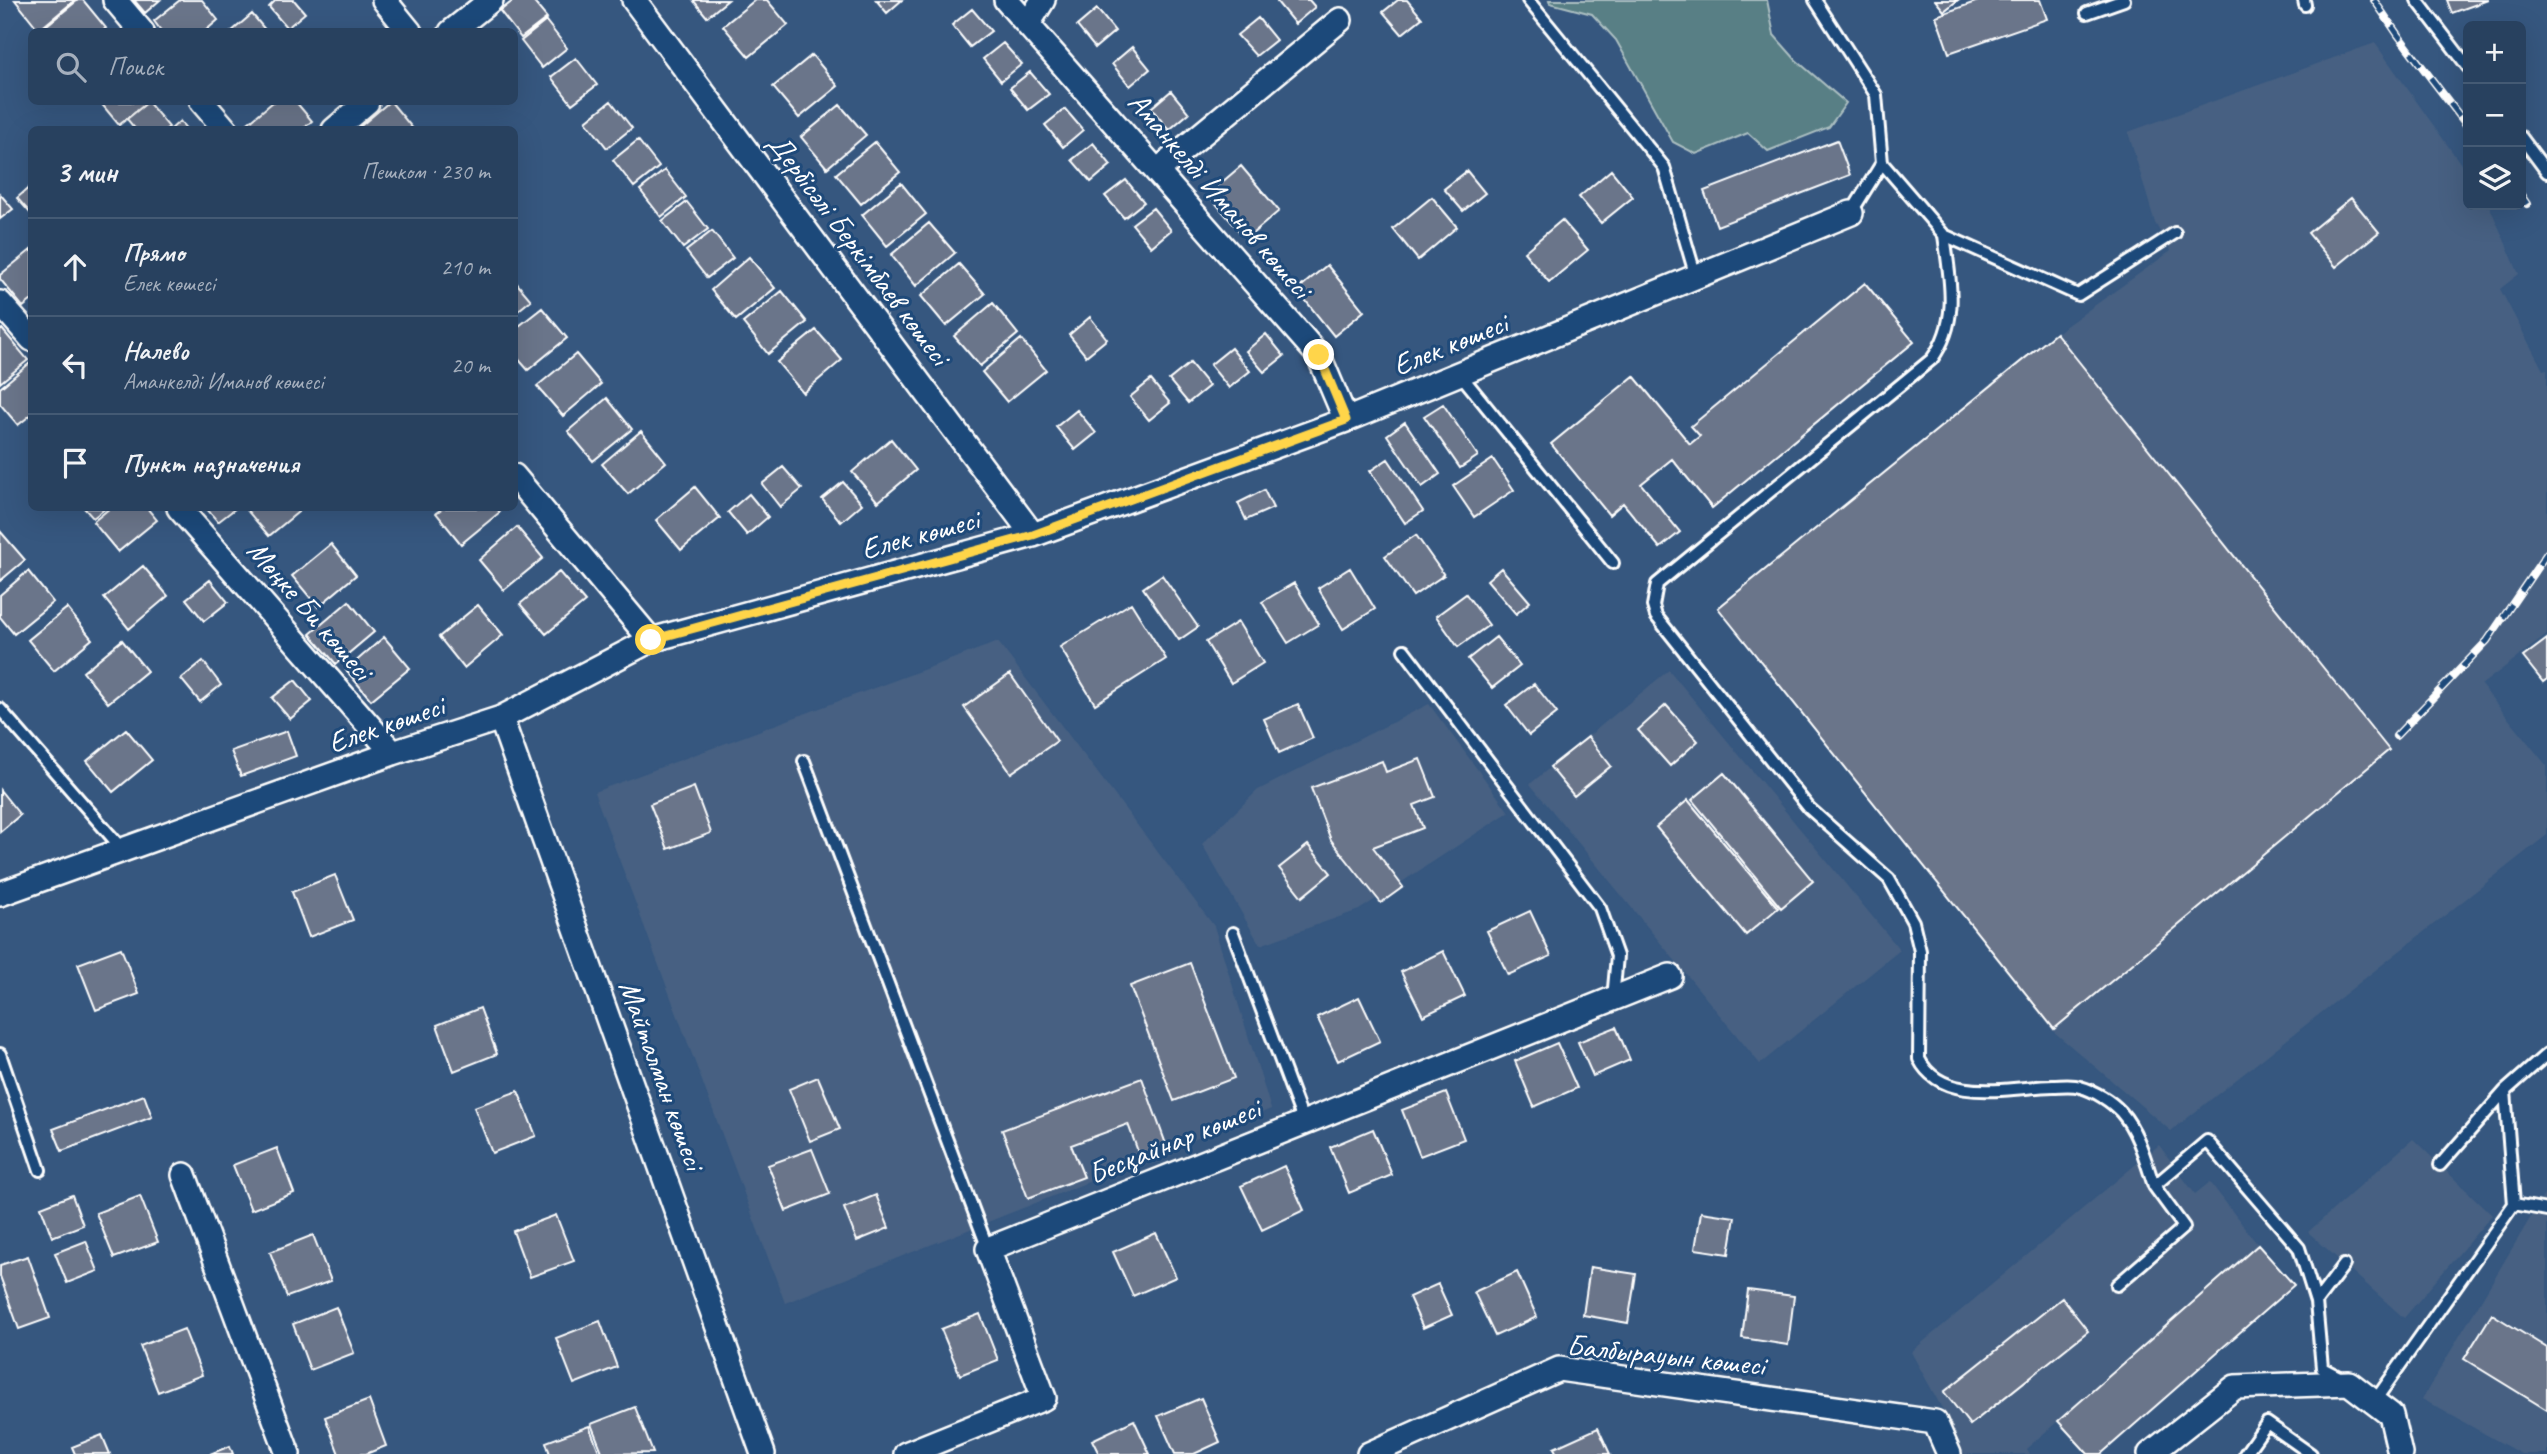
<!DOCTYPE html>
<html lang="ru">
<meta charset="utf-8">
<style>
body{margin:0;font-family:Caveat,sans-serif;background:#344c68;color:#f1f3f6}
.controls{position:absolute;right:21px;top:21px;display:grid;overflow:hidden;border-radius:10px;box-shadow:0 7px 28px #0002}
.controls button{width:63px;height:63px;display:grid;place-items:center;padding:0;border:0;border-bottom:2px solid #445a74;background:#28415f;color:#f1f3f6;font:35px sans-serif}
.stop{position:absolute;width:21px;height:21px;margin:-16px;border:5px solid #ffd54a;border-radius:50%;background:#fff}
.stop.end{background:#ffd54a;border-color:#fff;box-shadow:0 2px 7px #0008}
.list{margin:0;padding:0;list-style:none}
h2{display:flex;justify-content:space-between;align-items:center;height:91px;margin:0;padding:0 28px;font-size:30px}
h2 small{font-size:23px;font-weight:400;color:#a5afbd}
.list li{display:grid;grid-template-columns:46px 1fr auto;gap:21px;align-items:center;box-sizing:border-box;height:98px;padding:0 28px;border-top:2px solid #445a74}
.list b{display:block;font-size:26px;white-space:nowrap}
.list p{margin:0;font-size:23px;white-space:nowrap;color:#a5afbd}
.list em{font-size:23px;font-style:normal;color:#a5afbd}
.icon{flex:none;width:38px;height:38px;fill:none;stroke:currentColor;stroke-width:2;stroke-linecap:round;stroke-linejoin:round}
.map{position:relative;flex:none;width:2547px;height:1454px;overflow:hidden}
.search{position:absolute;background:#28415f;box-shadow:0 7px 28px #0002;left:28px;top:28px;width:490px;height:77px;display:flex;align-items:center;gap:18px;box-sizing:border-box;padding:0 24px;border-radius:10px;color:#a5afbd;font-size:26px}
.panel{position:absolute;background:#28415f;box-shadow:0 7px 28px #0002;left:28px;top:126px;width:490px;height:385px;border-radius:10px}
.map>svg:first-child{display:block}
.built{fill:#466082}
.green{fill:#587f85;stroke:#acbfc2;stroke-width:2}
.building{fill:#6a748a;stroke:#fff;stroke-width:2}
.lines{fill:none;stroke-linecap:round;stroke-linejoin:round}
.lane-casing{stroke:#fff;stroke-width:16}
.street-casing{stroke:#fff;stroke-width:28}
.lane{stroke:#1f4a7a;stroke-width:10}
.street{stroke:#1f4a7a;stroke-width:23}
.rail-casing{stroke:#fff;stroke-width:8}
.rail{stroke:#1f4a7a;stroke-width:5;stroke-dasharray:16;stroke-linecap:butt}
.route{stroke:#ffd54a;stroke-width:9}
.labels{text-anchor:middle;stroke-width:6;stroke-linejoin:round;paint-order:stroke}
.street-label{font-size:30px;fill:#fff;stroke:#1f4a7a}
</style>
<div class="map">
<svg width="2547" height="1454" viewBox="0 0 2547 1454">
<rect width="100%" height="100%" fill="#36577f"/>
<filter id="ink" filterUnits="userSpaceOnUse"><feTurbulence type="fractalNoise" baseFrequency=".0143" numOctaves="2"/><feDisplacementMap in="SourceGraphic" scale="14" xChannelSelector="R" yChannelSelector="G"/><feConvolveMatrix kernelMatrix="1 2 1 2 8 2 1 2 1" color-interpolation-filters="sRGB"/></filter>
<g filter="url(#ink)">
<path class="built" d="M2375,43L2468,174V205H2489L2519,274L2500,289L2543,370L2547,369V635L2481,685L2547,766V835L2171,1131L2054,1032L1718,608L2056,333L2171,251L2155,223L2128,132Z
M998,642L1214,926L1271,1109L785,1303L594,792Z
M1669,670L1900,950L1760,1064L1530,784Z
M1429,704L1509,812L1359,910L1260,945L1202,844L1258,790Z
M2413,1139L2492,1215L2404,1318L2308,1232Z
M2159,1145L2195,1194L2210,1182L2258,1245L2294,1285L2101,1454H2088L2058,1421L2026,1449L2029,1454H1963L1949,1421L1911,1352Z
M2547,1190V1454H2521L2422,1399Z"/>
<path class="green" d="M1549,0H1767L1774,35L1796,60L1846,103L1829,127L1768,151L1748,133L1696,154L1673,142L1616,40L1592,14L1550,3Z"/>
<path class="building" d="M15,0H75L39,30Z
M78,0H83L106,28L101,32H44L42,29Z
M134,0H160L145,13Z
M180,0H202L218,20L204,32H162L154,21Z
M276,0H294L305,13L287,28L269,7Z
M514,0H532L547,18L521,38L500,11Z
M693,0H728L707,17Z
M755,0H767L788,25L749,57L723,26Z
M876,0H902L887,13Z
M1279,0H1309L1315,7L1295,24L1277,2Z
M1398,0H1407L1422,18L1402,34L1383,12Z
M1935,0H1958L1944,11Z
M1981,0H2040L2047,19L1949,53L1936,16Z
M2447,0H2488L2452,13Z
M972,9L991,31L970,47L952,25Z
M1097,9L1115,31L1095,48L1077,26Z
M252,14L267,32H231Z
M1258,18L1276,40L1256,56L1237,35Z
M546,21L567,48L542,68L521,41Z
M1003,43L1022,64L1001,81L983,59Z
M1132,47L1150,69L1130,86L1112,64Z
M812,55L838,86L799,118L773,87Z
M576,58L597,85L572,104L551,77Z
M1030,72L1049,94L1028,110L1010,88Z
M1171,91L1189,113L1169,130L1151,108Z
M611,101L632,128L607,148L586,121Z
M100,102H148L119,125Z
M148,102L169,127L165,130H136L127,119Z
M273,102H296L312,121L302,130H253L248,123Z
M391,102L414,130H356L389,102Z
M840,105L866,135L827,168L801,137Z
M1065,109L1083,130L1063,147L1045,125Z
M180,121L187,130H170Z
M638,140L659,167L634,187L613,160Z
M1837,140L1850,175L1717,226L1704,191Z
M875,142L900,172L861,204L836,174Z
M1093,143L1111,165L1091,182L1072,160Z
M1241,166L1279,211L1246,239L1208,194Z
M665,170L686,197L661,217L640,190Z
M1611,170L1633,197L1601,223L1579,197Z
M1467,171L1485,193L1463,211L1444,189Z
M1126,180L1144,202L1124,218L1105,196Z
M901,183L926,214L887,246L862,215Z
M32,185V215L17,198Z
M0,194L13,209L0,219Z
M1432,197L1457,227L1418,260L1393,229Z
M2351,198L2379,232L2336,267L2308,233Z
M687,202L708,229L683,248L662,221Z
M1153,208L1171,230L1151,247L1132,224Z
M1562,220L1588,250L1549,282L1524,252Z
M929,223L955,253L916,286L891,255Z
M712,231L733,258L707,278L686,251Z
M32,249V300L23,307L0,279V275Z
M749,257L775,288L736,320L711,290Z
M959,264L985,294L946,326L921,296Z
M1327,265L1364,311L1334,336L1297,290Z
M514,280L531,300L514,314Z
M1865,283L1914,342L1712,508L1672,459L1641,484L1680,532L1660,548L1623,503L1609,515L1551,444L1634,376L1690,444L1700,436L1691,426Z
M782,291L807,322L768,354L743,323Z
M993,303L1018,334L980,366L954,336Z
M542,308L567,338L528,370L514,354V330Z
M1090,317L1107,339L1086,356L1069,335Z
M2,329L28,360L0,383V331Z
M816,330L842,360L803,393L777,362Z
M2056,333L2389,750L2054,1029L1718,608Z
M1266,334L1284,356L1264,372L1246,351Z
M1021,339L1046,370L1007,402L982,372Z
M1231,348L1250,371L1229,388L1210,365Z
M576,354L601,384L563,416L537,386Z
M31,362L32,414L18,425L0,404V388Z
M1190,363L1209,386L1188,403L1169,380Z
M1151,380L1170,403L1149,420L1130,397Z
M607,398L632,429L593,461L568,431Z
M1443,404L1478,456L1460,468L1424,416Z
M1077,410L1096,433L1075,450L1056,427Z
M1405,422L1440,474L1422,487L1387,435Z
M641,431L666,462L628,494L602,464Z
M891,439L916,470L878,502L852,472Z
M1388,459L1423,511L1405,523L1370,471Z
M1493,459L1514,490L1474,517L1453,486Z
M783,467L802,489L780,507L762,484Z
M843,482L862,504L841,522L822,499Z
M695,487L720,518L681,550L656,520Z
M1264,490L1273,508L1246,520L1238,503Z
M749,494L768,517L747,535L728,512Z
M84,508H106L93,518Z
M110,508H147L157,520L118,552L93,522Z
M206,508H236L218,522Z
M245,508H303L269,536Z
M443,508H496L500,512L461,544L436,513Z
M517,527L543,558L504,590L479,560Z
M0,531L25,560L0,581Z
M1416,535L1444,575L1413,596L1385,556Z
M331,544L356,575L318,607L292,576Z
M143,566L168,596L129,629L104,598Z
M1350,568L1375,609L1343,629L1318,588Z
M1501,568L1530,602L1516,614L1487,580Z
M28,571L53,602L14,634L0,617V595Z
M559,572L585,602L546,634L520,604Z
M1162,575L1198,627L1179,640L1143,588Z
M210,580L228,602L204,621L186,599Z
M1294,583L1319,624L1288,643L1262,602Z
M1466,594L1489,625L1458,647L1436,616Z
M349,601L374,632L336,664L310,634Z
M1131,603L1166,659L1095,704L1060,647Z
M478,605L503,635L464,668L439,637Z
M67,608L92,639L54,671L28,640Z
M1238,622L1263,663L1231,683L1206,642Z
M384,637L410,668L371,700L346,670Z
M1496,637L1520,666L1492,688L1468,659Z
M2547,639V679L2543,682L2523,657Z
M122,640L147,671L108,703L83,672Z
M203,661L221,685L200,702L181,679Z
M1010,674L1057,741L1011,773L964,707Z
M295,680L312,701L290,719L272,698Z
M1534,684L1557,713L1529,735L1506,705Z
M1298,704L1313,738L1279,753L1264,719Z
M1666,705L1698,741L1670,766L1638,730Z
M126,729L152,760L113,792L87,761Z
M287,731L296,756L241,776L231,751Z
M1588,737L1611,766L1574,796L1550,767Z
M1420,759L1435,797L1414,805L1423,828L1373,847L1403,887L1381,903L1331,840L1311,788L1382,761L1386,772Z
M1724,773L1813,881L1781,908L1692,800Z
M694,787L711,833L668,849L650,804Z
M0,790L20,815L0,832Z
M1688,800L1778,908L1746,935L1656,827Z
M1308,845L1331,873L1302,897L1279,868Z
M335,875L353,920L309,937L292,892Z
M1530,911L1551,956L1508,975L1487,931Z
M121,948L139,994L96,1010L78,964Z
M1443,951L1465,996L1423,1016L1401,972Z
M1190,963L1234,1078L1174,1101L1130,986Z
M1359,997L1380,1041L1338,1061L1317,1017Z
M480,1008L497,1054L454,1071L437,1025Z
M1616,1027L1630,1060L1593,1076L1578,1042Z
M1557,1043L1577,1088L1534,1107L1515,1061Z
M818,1077L840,1129L810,1141L789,1089Z
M1142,1078L1167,1147L1140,1157L1128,1124L1071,1145L1084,1177L1028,1198L1002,1130Z
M518,1091L536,1136L492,1153L474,1107Z
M1446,1093L1464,1139L1420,1156L1402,1110Z
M144,1095L152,1117L62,1151L53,1129Z
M1373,1129L1392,1175L1349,1193L1330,1147Z
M277,1148L294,1193L251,1210L233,1165Z
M812,1149L830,1194L786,1211L768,1165Z
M1284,1166L1304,1210L1262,1230L1241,1186Z
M72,1195L83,1225L52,1237L41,1207Z
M876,1195L889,1228L857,1241L844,1208Z
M140,1196L158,1242L114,1258L96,1213Z
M1701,1212L1735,1217L1729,1254L1695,1249Z
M556,1215L574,1261L530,1277L513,1231Z
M1156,1233L1176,1277L1133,1296L1113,1252Z
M313,1235L331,1281L287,1297L270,1252Z
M86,1241L98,1271L67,1283L55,1253Z
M2258,1245L2294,1285L2101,1454H2088L2058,1421Z
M28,1256L50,1318L19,1329L0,1276V1265Z
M1590,1267L1636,1274L1628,1323L1583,1315Z
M1517,1272L1537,1317L1495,1336L1474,1292Z
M1438,1284L1452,1315L1423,1328L1409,1297Z
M1748,1290L1794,1296L1788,1345L1742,1338Z
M2062,1298L2088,1331L1970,1425L1944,1392Z
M336,1307L354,1353L310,1370L293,1324Z
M980,1314L998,1360L960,1375L941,1329Z
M2492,1314L2547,1348V1410L2464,1359Z
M600,1321L617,1367L574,1384L556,1338Z
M184,1329L202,1375L158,1392L140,1346Z
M1201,1398L1220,1442L1194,1454H1175L1158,1416Z
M369,1400L386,1446L366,1454H339L325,1417Z
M635,1407L653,1453L603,1454L591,1424Z
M1134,1420L1150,1454H1099L1092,1440Z
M589,1426L600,1454H550L546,1442Z
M1598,1428L1610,1454H1557L1554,1448Z
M102,1435L110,1454H75L72,1447Z
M230,1446L233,1454H210Z"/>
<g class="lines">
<g class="lane-casing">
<path id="lane" d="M1528,0L1664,167L1696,277
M1815,0L1876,95L1882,163L1851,213
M2304,0L2305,5
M2417,0L2468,67
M2087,13L2124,0
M2521,137L2547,172
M1882,163L1944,235L2078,295L2175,233
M1944,235C1950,280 1960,320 1932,359L1657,584L1653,606L1656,616L1809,808L1889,879L1913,922L1920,951L1919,1059C1942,1105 2011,1087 2053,1086C2061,1086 2072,1084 2080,1087C2095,1091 2111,1101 2121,1112C2138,1131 2146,1162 2154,1186
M1460,374L1613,563
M1404,650L1600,908L1617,956L1613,999
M0,709L124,851
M804,761L988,1249
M1233,933L1304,1123
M0,1054L40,1170
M2440,1165L2505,1091
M2514,1204L2547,1210
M2117,1285L2184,1227L2154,1186L2207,1141L2299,1248L2316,1302L2322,1368L2341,1378
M2316,1302L2344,1265
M2374,1402L2514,1204L2505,1091L2547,1054
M2245,1454L2267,1423L2311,1454"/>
</g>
<g class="street-casing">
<path id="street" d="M115,0L142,32
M384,0L410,32
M634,0L1033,535
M1006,0L1319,356L1346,420
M1028,24L1043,0
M451,32L491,0
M202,102L226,130
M334,130L367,102
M1157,171L1340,20
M0,303L32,339
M514,476L651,640
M179,508L393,753
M501,718L763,1454
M0,894L393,753L501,718L651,640L1033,535L1346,420L1851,213
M184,1175L288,1454
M906,1454L1044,1398L988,1249L1670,976
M1369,1454L1559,1369L1935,1422L1949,1454
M2150,1454L2235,1387L2349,1383L2391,1415L2400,1454"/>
</g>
<use href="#lane" class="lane"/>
<use href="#street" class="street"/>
<g class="rail-casing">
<path id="rail" d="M2374,0L2398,35L2468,127
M2521,195L2527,204
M2396,736L2487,641L2547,553"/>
</g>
<use href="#rail" class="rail"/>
</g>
</g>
<g class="lines" filter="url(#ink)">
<path class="route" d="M651,640L1033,535L1346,420L1319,355"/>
</g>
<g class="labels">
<g class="street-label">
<text transform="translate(1220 195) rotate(49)" y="10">Аманкелді Иманов көшесі</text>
<text transform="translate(859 249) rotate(53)" y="10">Дербісәлі Беркімбаев көшесі</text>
<text transform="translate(1450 344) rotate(-22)" y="10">Елек көшесі</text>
<text transform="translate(920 534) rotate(-15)" y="10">Елек көшесі</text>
<text transform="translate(310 610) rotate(49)" y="10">Мөңке Би көшесі</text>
<text transform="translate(386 724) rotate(-19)" y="10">Елек көшесі</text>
<text transform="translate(662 1075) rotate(70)" y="10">Майталман көшесі</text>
<text transform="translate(1174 1141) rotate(-22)" y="10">Бесқайнар көшесі</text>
<text transform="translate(1666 1355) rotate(6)" y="10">Балбырауын көшесі</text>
</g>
</g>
</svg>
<div class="controls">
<button>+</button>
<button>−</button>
<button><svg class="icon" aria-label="layers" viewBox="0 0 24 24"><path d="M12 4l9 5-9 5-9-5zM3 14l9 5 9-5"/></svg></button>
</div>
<div class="stop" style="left:651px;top:640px"></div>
<div class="stop end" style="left:1319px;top:355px"></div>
<div class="search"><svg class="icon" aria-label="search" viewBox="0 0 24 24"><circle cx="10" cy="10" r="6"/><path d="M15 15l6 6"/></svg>Поиск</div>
<section class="panel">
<h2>3 мин<small>Пешком · 230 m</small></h2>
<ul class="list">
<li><svg class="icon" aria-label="ahead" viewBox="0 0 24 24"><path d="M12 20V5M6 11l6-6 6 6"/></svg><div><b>Прямо</b><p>Елек көшесі</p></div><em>210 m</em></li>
<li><svg class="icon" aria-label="left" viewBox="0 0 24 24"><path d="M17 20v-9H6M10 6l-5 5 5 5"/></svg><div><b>Налево</b><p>Аманкелді Иманов көшесі</p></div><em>20 m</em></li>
<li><svg class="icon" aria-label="arrive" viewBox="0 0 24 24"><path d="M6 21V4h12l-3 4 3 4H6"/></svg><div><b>Пункт назначения</b></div></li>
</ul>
</section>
</div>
